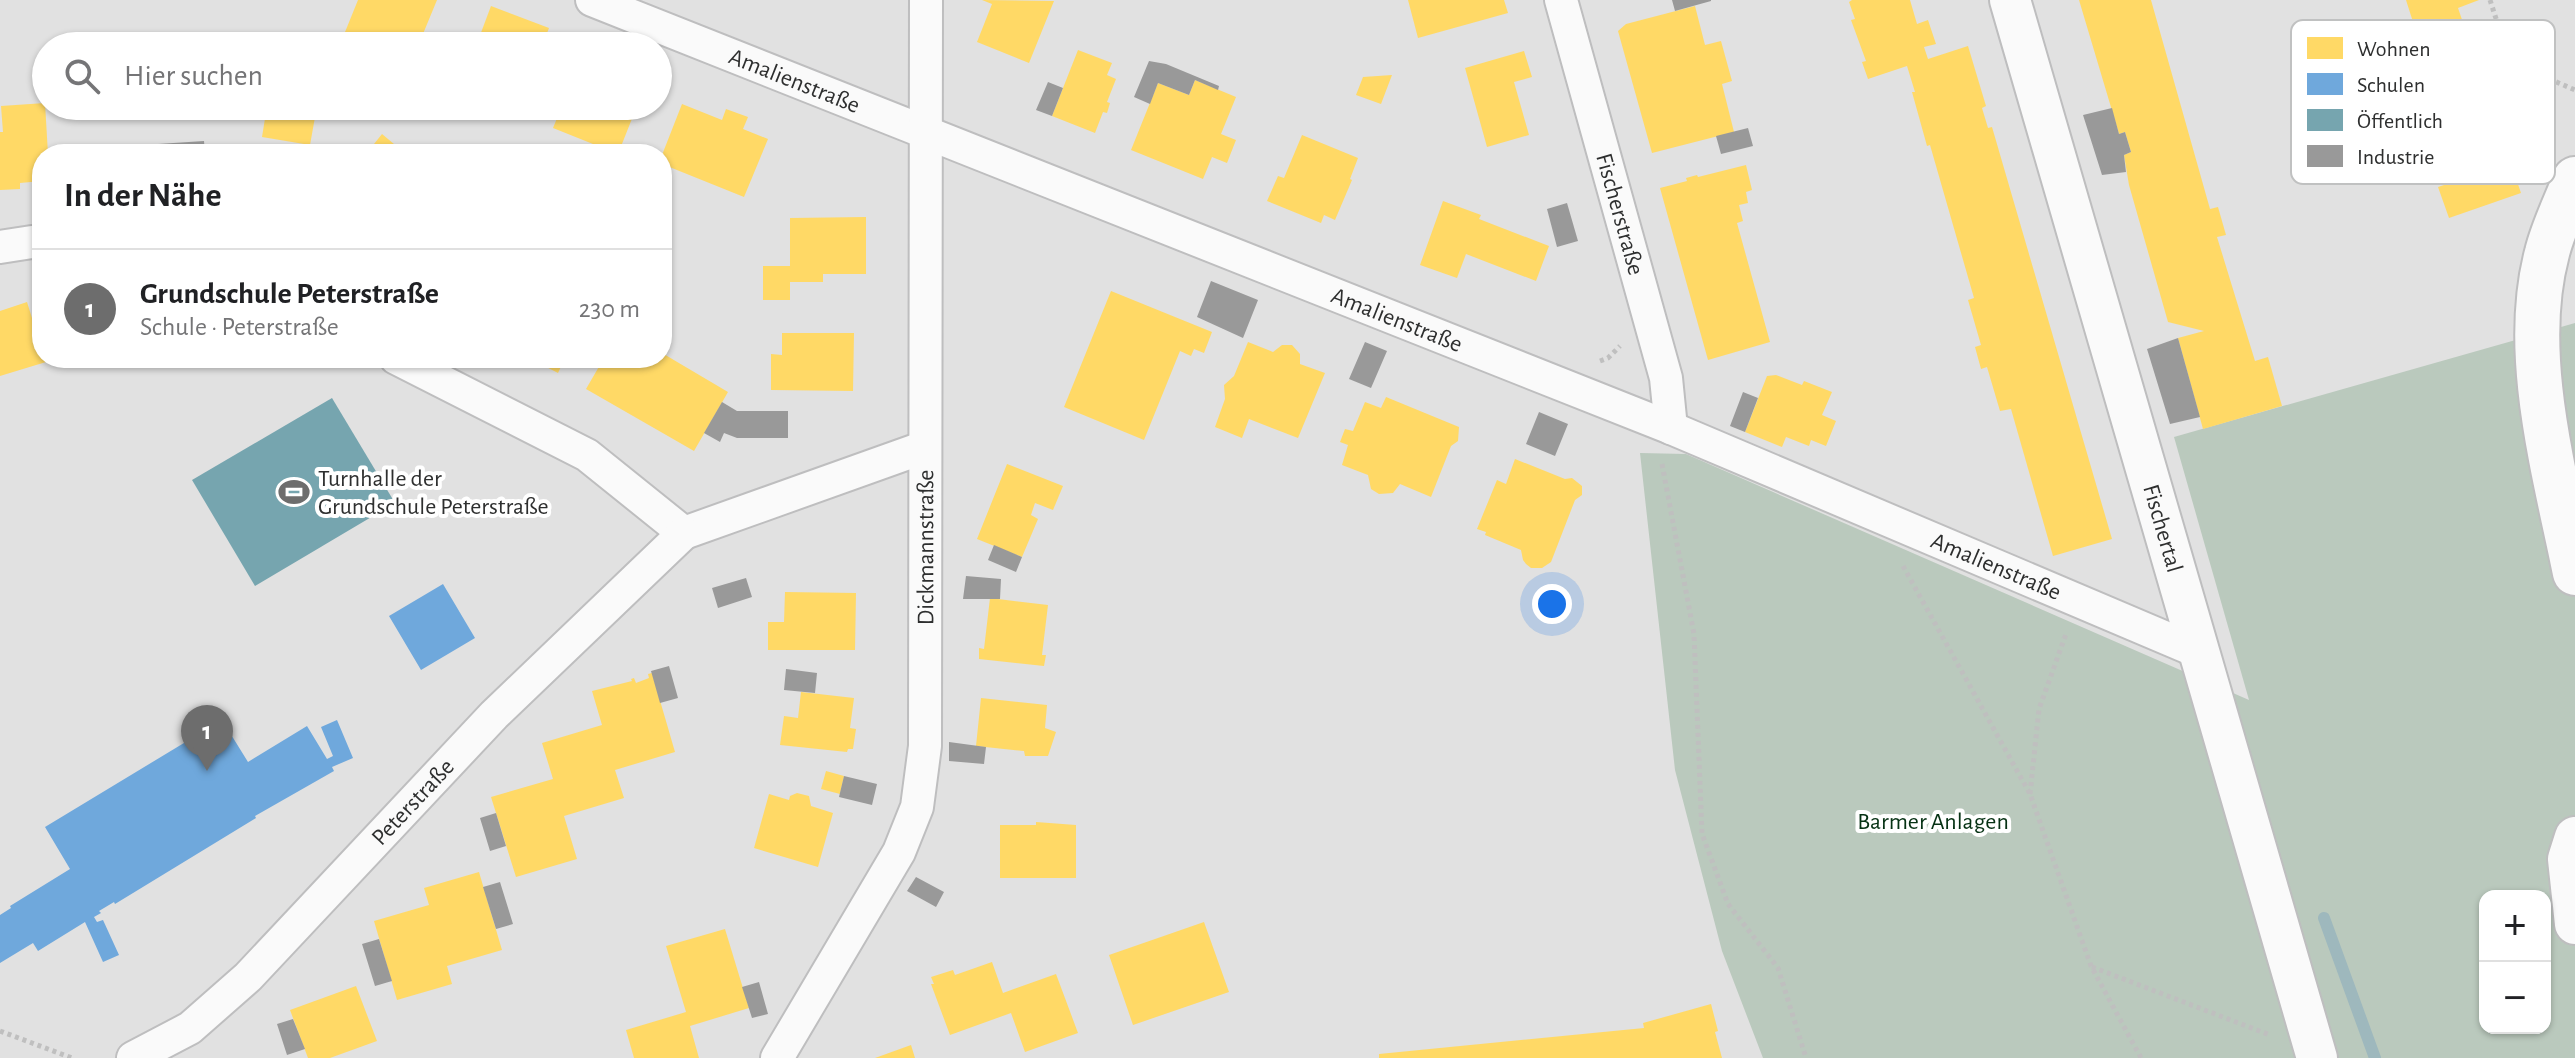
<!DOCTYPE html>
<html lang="de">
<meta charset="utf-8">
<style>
body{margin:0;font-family:"Alegreya Sans",sans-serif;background:#f6f6f6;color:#202124}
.controls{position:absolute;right:24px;bottom:24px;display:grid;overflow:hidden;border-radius:16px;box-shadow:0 2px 6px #0004}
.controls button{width:72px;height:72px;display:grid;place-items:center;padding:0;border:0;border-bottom:2px solid #e0e0e0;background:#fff;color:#202124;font:40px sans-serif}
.you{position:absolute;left:1552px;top:604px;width:28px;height:28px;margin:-20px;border:6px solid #fff;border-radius:50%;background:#1a73e8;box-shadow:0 0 0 12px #1a73e833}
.badge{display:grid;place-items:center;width:52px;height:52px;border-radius:50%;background:#6d6d6d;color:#fff;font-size:26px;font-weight:700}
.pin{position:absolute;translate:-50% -66px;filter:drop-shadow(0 2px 4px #0008)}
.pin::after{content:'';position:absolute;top:42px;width:28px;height:24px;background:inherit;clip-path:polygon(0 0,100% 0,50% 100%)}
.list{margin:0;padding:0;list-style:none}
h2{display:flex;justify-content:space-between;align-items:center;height:104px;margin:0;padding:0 32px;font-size:34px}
h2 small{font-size:26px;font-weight:400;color:#757577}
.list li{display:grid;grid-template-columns:52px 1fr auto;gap:24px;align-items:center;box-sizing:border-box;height:120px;padding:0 32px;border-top:2px solid #e0e0e0}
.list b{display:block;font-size:30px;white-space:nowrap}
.list p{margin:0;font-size:26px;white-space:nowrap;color:#757577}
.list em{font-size:26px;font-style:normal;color:#757577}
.icon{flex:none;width:44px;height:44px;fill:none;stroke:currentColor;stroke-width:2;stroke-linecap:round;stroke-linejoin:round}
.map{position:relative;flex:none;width:2575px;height:1058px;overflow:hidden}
.search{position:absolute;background:#fff;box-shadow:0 2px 6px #0004;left:32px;top:32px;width:640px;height:88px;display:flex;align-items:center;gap:20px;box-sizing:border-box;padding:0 28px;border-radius:44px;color:#757577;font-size:30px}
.panel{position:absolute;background:#fff;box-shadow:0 2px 6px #0004;left:32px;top:144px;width:640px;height:224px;border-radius:32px}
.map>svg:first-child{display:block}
.forest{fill:#bac9bd;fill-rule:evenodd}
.homes{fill:#ffd966}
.schools{fill:#6fa8dc}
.public{fill:#76a5af}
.industry{fill:#999}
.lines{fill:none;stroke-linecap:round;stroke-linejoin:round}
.stream{stroke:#9eb8bd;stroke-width:12}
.minor-casing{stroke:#bebebf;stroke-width:36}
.tertiary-casing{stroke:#bebebf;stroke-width:44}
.secondary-casing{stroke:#bebebf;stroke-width:48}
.path{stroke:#bfbfbf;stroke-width:5;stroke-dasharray:4 4;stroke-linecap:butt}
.minor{stroke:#fafafa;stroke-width:32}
.tertiary{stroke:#fafafa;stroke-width:40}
.secondary{stroke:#fafafa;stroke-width:44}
.labels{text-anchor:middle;stroke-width:8;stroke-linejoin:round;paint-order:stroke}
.street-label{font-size:24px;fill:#2e2f2f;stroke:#fff}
.poi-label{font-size:24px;fill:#2e2f2f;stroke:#fff;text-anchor:start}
.park-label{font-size:24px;fill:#063214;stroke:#fff}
.key{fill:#fff;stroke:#c0c1c1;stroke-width:2}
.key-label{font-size:22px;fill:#2e2f2f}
</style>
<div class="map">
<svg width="2575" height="1058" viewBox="0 0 2575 1058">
<rect width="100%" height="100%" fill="#e1e1e1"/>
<path class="forest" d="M2575,323V1058H1763L1722,951L1675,770L1640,453L1686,454L2249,700L2174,437ZM2485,896H2545V1028H2485Z"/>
<path class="homes" d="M358,0H437L418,46H400L373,35L369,46H364L343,37Z
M982,0L1054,1L1029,63L977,42L992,4Z
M1408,0H1504L1508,13L1418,38Z
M1852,0H1910L1917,24L1928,20L1936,44L1924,47L1928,59L1968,46L1986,106L1982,108L1988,128L1992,127L2112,539L2053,556L2011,409L2000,411L1987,367L1981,369L1975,347L1981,345L1968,300L1974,298L1930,145L1927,146L1912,92H1915L1907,66L1868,79L1862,62L1866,61L1851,20L1855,19L1849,2Z
M2079,0H2151L2210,209L2218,207L2226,235L2217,237L2255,361L2268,357L2282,406L2203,429L2178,338L2204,331L2168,322L2129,185L2124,155L2131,152L2125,132L2119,134Z
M2406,0H2479L2458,8L2521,193L2449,218L2438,187L2450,183L2398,28L2413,22Z
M491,6L549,28L542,46H476Z
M1695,6L1705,45L1721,41L1732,81L1722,84L1734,132L1652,153L1618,31L1626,24Z
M1078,50L1112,63L1107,75L1116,79L1107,102L1110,103L1107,113L1103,112L1095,133L1052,116Z
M1524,51L1532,77L1514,82L1529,135L1487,147L1465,68Z
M1392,75L1381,104L1356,95L1363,77Z
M1195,80L1236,97L1221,134L1236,140L1227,163L1212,157L1203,179L1131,150L1158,83L1189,95Z
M45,103L48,154H42V181L20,183V189L0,190V132H3L1,106Z
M682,104L722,120L726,109L748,117L743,129L768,139L744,197L662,164V155Z
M267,106H317L310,145L262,137Z
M562,106H637L618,154L553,128Z
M382,134L406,154H366Z
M1302,135L1358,158L1350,179L1352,180L1335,220L1324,215L1321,223L1267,201L1278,176L1284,178Z
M143,145V154H83V149Z
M1746,165L1752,190L1746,192L1748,203L1739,205L1743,221L1737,223L1770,342L1708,360L1660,188L1687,181L1686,178L1697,175L1698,177Z
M1443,201L1481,215L1479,219L1549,246L1536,281L1466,254L1457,278L1420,265Z
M866,217V274H823V282H790V300H763V266H790V218Z
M1111,291L1212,332L1204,353L1194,349L1191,356L1180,351L1144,440L1064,407Z
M27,302L42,350V358L46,362L0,376V311Z
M782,333H854L853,391L771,390V354L782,355Z
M1248,342L1273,352L1282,345H1292L1300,354V364L1325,373L1298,438L1249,419L1242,438L1215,427L1225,399L1224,385L1234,376Z
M662,353L728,392L694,451L586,389L604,358H662Z
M529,358H565L558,373Z
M1776,375L1802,385L1804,381L1832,392L1822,415L1836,421L1826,446L1811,440L1809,446L1786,437L1782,447L1745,432L1767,376Z
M1386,397L1459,427L1458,441L1451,446L1431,497L1400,484L1393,493L1379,494L1371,489L1368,475L1342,465L1348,445L1340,442L1345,429L1353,431L1365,402L1381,408Z
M1515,459L1565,479L1572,478L1582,486V495L1575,500L1551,562L1542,568H1531L1526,564L1523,560L1521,550L1485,535L1486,532L1477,529L1497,480L1506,484Z
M1007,464L1063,486L1053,510L1035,503L1031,515L1038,519L1022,557L977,539Z
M785,592L856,593L855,650H768V622H784Z
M990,598L1048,605L1042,655H1046L1044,666L979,659V648L984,649Z
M652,673L675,752L615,770L624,798L564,816L577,859L516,877L491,797L553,779L542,743L602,725L592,691L632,681L631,679L634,678L636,683L649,678L648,674Z
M801,692L854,698L850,728L856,729L853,749H848L847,752L780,745L784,716L798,718Z
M981,698L1047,705L1045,728L1056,732L1048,756H1025L1024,751L976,746Z
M826,771L844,776L840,794L821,789Z
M797,793L809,796L811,806L833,813L818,867L754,848L769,794L789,800L790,796Z
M1036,822L1076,825V878H1000V825H1036Z
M479,872L502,950L447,966L452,984L397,1000L374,921L429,905L424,888Z
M1204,922L1229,992L1133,1025L1109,955Z
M725,929L749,1008L690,1026L699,1058H634L626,1030L686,1012L666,946Z
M992,962L1003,993L1056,974L1078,1033L1025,1052L1011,1013L950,1035L931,984H934L931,977L953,970L955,975Z
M356,986L377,1041L330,1058H308L290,1010Z
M1711,1004L1718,1031L1715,1032L1722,1058H1379V1054L1644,1028L1643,1023Z
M911,1045L915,1058H875Z"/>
<path class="schools" d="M443,584L475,638L421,670L389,616Z
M222,720L248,762L307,726L327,759L333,756L321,727L337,720L353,758L332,767L334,771L255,816L256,818L115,904L114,902L99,911L101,913L94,917L97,922L103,920L119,955L103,962L85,922L38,951L33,943L0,963V915L11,908L10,906L70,869L45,827Z"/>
<path class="public" d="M332,398L395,503L255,586L192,480Z"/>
<path class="industry" d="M1672,0H1711V1L1675,11Z
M1149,61L1166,64L1219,86L1218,90L1195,80L1189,95L1158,83L1150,104L1134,97Z
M1048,82L1063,88L1052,116L1036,110Z
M2112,108L2119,134L2125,132L2131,152L2124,155L2126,172L2102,175L2083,115Z
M1748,128L1753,146L1721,154L1716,136Z
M204,141L205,154H143V145Z
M1567,203L1578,241L1557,247L1547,209Z
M1211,281L1258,300L1243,338L1197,317Z
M2178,338L2200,417L2170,424L2147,349Z
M1365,342L1387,351L1371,388L1349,379Z
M1743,392L1758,398L1745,432L1730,426Z
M722,402L737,411H788V438H737L724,433L720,442L704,433Z
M1539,412L1568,424L1555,456L1526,444Z
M994,545L1022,557L1016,572L988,560Z
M966,576L1001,579L1000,599H963Z
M746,578L752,597L718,608L712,588Z
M669,666L678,698L660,703L651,671Z
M786,669L817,673L815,693L784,690Z
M949,742L986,747L984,764L949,761Z
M844,776L877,784L872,805L839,797Z
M496,813L506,846L490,851L480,818Z
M916,877L944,892L936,907L907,891Z
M500,882L513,924L496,929L483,887Z
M379,939L392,981L375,986L362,944Z
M759,982L768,1014L752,1018L742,987Z
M293,1019L305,1049L287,1055L277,1024Z"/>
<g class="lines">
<path class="stream" d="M2324,918L2375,1058"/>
<g class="minor-casing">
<g id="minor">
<path id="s1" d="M592,0L1671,428L2199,652"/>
<path id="s2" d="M1561,0L1666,378L1671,428"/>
<path d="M0,247L32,242L42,243"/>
<path d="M396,358L587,455L684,533L925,447"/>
<path id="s3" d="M133,1058L190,1028L248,977L494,715L684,533"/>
<path id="s4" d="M777,1058L899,852L917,807L925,746L926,0"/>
</g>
</g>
<g class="tertiary-casing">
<g id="tertiary">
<path id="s5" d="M2010,0L2317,1058"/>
<path d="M2575,837L2568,859L2575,924"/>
</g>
</g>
<g class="secondary-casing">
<path id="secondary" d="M2575,179C2566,203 2553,228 2547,253C2520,353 2555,474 2575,573"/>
</g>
<path class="path" d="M2490,0L2524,105
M2512,63L2575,90
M1600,361L1608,358L1620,346
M1662,464L1694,634L1702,834L1728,904L1778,968L1806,1058
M1903,566L2030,794L2091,966L2141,1058
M2030,794L2039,709L2066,634
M2092,967L2270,1035
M0,1031L72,1058"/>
<use href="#minor" class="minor"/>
<use href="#tertiary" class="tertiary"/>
<use href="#secondary" class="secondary"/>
</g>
<defs>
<g id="stadium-bare" transform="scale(2.4)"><path d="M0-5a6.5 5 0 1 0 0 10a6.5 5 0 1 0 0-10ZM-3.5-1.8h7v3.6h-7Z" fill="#6d6d6d" stroke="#fff" stroke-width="2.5" paint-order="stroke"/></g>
</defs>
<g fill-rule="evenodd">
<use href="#stadium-bare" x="294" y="492"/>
</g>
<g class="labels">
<g class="street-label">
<text dy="8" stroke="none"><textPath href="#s1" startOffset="218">Amalienstraße</textPath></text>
<text dy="8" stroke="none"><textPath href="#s2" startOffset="222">Fischerstraße</textPath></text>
<text dy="8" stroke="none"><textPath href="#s1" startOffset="866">Amalienstraße</textPath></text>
<text dy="8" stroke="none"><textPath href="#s5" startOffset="550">Fischertal</textPath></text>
<text dy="8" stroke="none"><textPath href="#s4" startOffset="548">Dickmannstraße</textPath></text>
<text dy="8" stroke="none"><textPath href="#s1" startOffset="1514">Amalienstraße</textPath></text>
<text dy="8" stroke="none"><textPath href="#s3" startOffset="382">Peterstraße</textPath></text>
</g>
<g class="poi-label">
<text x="318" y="486">Turnhalle der<tspan x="318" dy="28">Grundschule Peterstraße</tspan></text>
</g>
<g class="park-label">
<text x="1933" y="829">Barmer Anlagen</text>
</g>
</g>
<rect x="2291" y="20" width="264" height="164" rx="12" class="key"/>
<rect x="2307" y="37" width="36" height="22" fill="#ffd966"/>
<rect x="2307" y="73" width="36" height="22" fill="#6fa8dc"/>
<rect x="2307" y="109" width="36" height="22" fill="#76a5af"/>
<rect x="2307" y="145" width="36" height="22" fill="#999"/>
<g class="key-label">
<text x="2357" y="56">Wohnen</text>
<text x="2357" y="92">Schulen</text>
<text x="2357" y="128">Öffentlich</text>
<text x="2357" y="164">Industrie</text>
</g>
</svg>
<div class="controls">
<button>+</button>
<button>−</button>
</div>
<div class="you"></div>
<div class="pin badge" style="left:207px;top:771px">1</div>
<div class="search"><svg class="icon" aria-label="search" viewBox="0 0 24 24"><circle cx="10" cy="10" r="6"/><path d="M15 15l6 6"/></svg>Hier suchen</div>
<section class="panel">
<h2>In der Nähe<small></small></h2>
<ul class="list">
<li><span class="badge">1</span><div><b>Grundschule Peterstraße</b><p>Schule · Peterstraße</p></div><em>230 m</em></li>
</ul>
</section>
</div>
